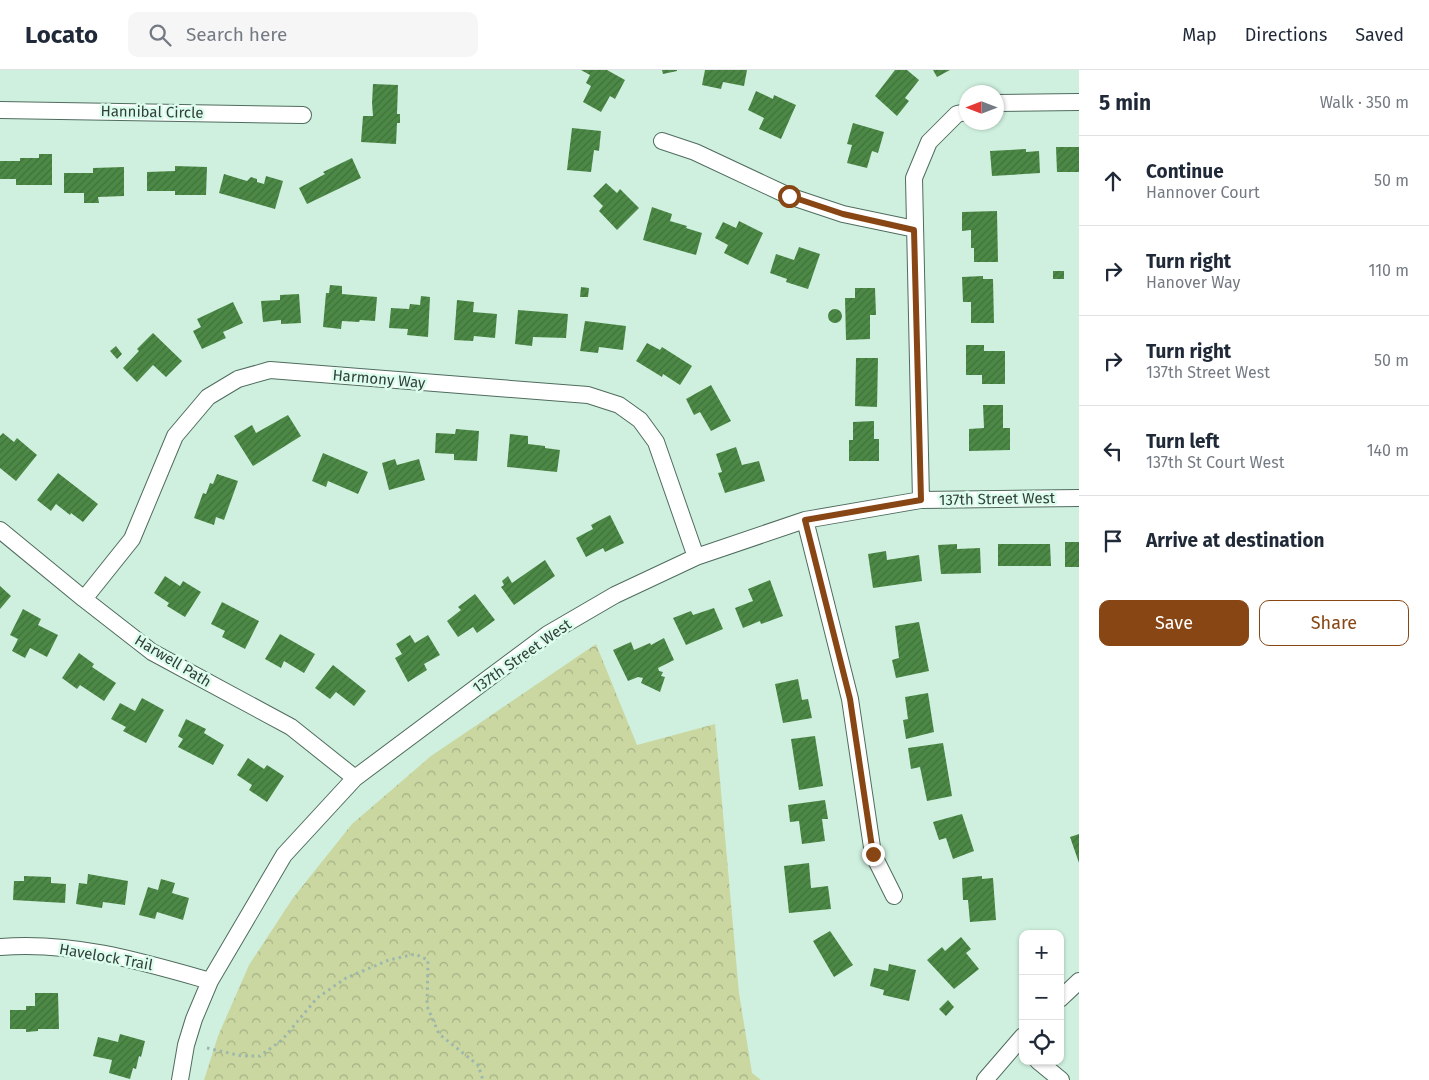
<!DOCTYPE html>
<meta charset="utf-8">
<style>
body{margin:0;font-family:"Fira Sans",sans-serif;background:#f6f6f7;color:#1f2937}
.controls{position:absolute;right:15px;bottom:15px;display:grid;overflow:hidden;border-radius:10px;box-shadow:0 1px 4px #0004}
.controls button{width:45px;height:45px;display:grid;place-items:center;padding:0;border:0;border-bottom:1px solid #e0e1e3;background:#fff;color:#1f2937;font:25px sans-serif}
.compass{position:absolute;left:959px;top:15px;width:45px;height:45px;border-radius:50%;background:#fff;box-shadow:0 1px 4px #0004;rotate:270deg}
.stop{position:absolute;width:15px;height:15px;margin:-11px;border:4px solid #884614;border-radius:50%;background:#fff}
.stop.end{background:#884614;border-color:#fff;box-shadow:0 1px 5px #0008}
.list{margin:0;padding:0;list-style:none}
h2{display:flex;justify-content:space-between;align-items:center;height:65px;margin:0;padding:0 20px;font-size:21px}
h2 small{font-size:16px;font-weight:400;color:#747a83}
.list li{display:grid;grid-template-columns:32px 1fr auto;gap:15px;align-items:center;box-sizing:border-box;height:90px;padding:0 20px;border-top:1px solid #e0e1e3}
.list b{display:block;font-size:19px;white-space:nowrap}
.list p{margin:0;font-size:16px;white-space:nowrap;color:#747a83}
.list em{font-size:16px;font-style:normal;color:#747a83}
.actions{display:flex;gap:10px;padding:15px 20px}
.actions a{flex:1;padding:11px 0;border:1px solid #884614;border-radius:10px;text-align:center;font-size:18px;color:#884614}
.actions .main{background:#884614;color:#fff}
.icon{flex:none;width:28px;height:28px;fill:none;stroke:currentColor;stroke-width:2;stroke-linecap:round;stroke-linejoin:round}
.map{position:relative;flex:none;width:1079px;height:1010px;overflow:hidden}
header{display:flex;align-items:center;gap:30px;box-sizing:border-box;height:70px;padding:0 25px;background:#fff;border-bottom:1px solid #e0e1e3}
header strong{font-size:24px}
nav{display:flex;gap:28px;margin-inline-start:auto;font-size:18px}
.search{width:350px;height:45px;background:#f6f6f7;display:flex;align-items:center;gap:12px;box-sizing:border-box;padding:0 18px;border-radius:10px;color:#747a83;font-size:19px}
main{display:flex}
aside{flex:1;background:#fff}
.map>svg:first-child{display:block}
.park{fill:url(#park-crowns)}
.building{fill:url(#building-hatch)}
.lines{fill:none;stroke-linecap:round;stroke-linejoin:round}
.minor-casing{stroke:#4f6c5e;stroke-width:18}
.path{stroke:#9db7aa;stroke-width:3;stroke-dasharray:2.5 4;stroke-linecap:butt}
.minor{stroke:#fff;stroke-width:16}
.route{stroke:#884614;stroke-width:6}
.labels{text-anchor:middle;stroke-width:5;stroke-linejoin:round;paint-order:stroke}
.street-label{font-size:15px;fill:#323f39;stroke:#dcfded}
</style>
<header>
<strong>Locato</strong>
<div class="search"><svg class="icon" aria-label="search" viewBox="0 0 24 24"><circle cx="10" cy="10" r="6"/><path d="M15 15l6 6"/></svg>Search here</div>
<nav><a>Map</a><a>Directions</a><a>Saved</a></nav>
</header>
<main>
<div class="map">
<svg width="1079" height="1010" viewBox="0 0 1079 1010">
<defs>
<pattern id="park-crowns" width="20" height="18" patternUnits="userSpaceOnUse" patternTransform="scale(1.25)"><rect width="20" height="18" fill="#cad7a1"/><path d="M2 6a3 3 0 1 1 6 0M12 15a3 3 0 1 1 6 0" fill="none" stroke="#a5b084"/></pattern>
<pattern id="building-hatch" width="6" height="6" patternUnits="userSpaceOnUse" patternTransform="scale(1.25)"><rect width="6" height="6" fill="#4c8946"/><path d="M-1 1l2-2M0 6l6-6M5 7l2-2" fill="none" stroke="#40713b"/></pattern>
</defs>
<rect width="100%" height="100%" fill="#cff0df"/>
<path class="park" d="M596,574L637,675L715,654L739,923L752,1003L761,1010H204L218,966L249,895L293,828L352,754L431,686Z"/>
<path class="building" d="M581,0H607L625,10L615,29L610,26L601,42L583,32L591,16L586,13L590,5Z
M662,0H677V1L663,4Z
M705,0H747L744,16L723,12L721,19L702,15Z
M895,0H907L919,10L905,28L909,31L897,46L875,26Z
M933,0H950L937,7Z
M373,14L398,15L397,44H400V53H397L396,74L361,72L363,46H373L372,33Z
M756,21L773,29L774,25L796,35L781,69L759,59L764,48L748,40Z
M853,53L884,62L878,83L872,81L867,98L847,93L852,75L847,74Z
M572,58L601,61L599,81L594,80L591,102L567,100Z
M1056,77H1079V102H1057Z
M1026,79V82L1039,81L1040,103L992,106L990,81Z
M39,84H52V115H16V109H0V91H20V88H39Z
M352,88L361,108L307,134L299,118L325,104L323,102Z
M175,96L207,97L206,125H175V121H147V102L175,101Z
M124,97V126L98,127L99,133H84V123H64V103H93V98Z
M224,104L247,111L251,107L257,109V112L264,114L266,106L283,111L275,139L219,123Z
M606,113L617,123L620,119L639,138L617,160L599,141L603,136L593,126Z
M652,137L672,144L670,151L687,156L686,158L702,163L696,185L643,170Z
M997,141L998,192H974V178H971V160L962,161V142Z
M739,151L763,163L748,195L724,183L728,175L715,168L723,152L736,158Z
M799,177L820,184L808,219L786,212L787,209L770,203L776,184L794,190Z
M1053,201H1064V209H1053Z
M983,206V209H993L994,253H971V232H963L962,207Z
M330,215L342,216V224L377,227L375,251L360,250L359,252L342,251L341,259L323,257L326,223H329Z
M581,217L589,218L588,227H580Z
M855,218H875L876,245H870V269L846,270L845,228H855Z
M299,224L301,253L281,254V250L263,252L261,231L280,230V225Z
M421,226L430,227L428,267L407,265L408,259L389,258L391,238L409,239L410,234L420,235Z
M457,230L474,232L473,242L497,244L495,268L474,266L473,271L454,270Z
M233,232L243,253L223,262L226,268L202,279L193,261L201,257L197,249Z
M828 246a7 7 0 1 1 14 0a7 7 0 1 1-14 0Z
M518,240L568,244L566,268L533,267L532,276L515,274Z
M585,251L626,256L623,280L599,277L598,283L580,281Z
M153,263L182,291L166,307L153,295L137,312L123,298L139,281L137,279Z
M647,273L660,280L662,277L692,296L680,315L663,304L662,307L636,291Z
M966,275H984V281H1005V314H982V305H966Z
M116,276L122,284L117,289L110,281Z
M856,288H878L877,337L855,336Z
M711,315L731,351L711,361L700,342L694,345L686,329Z
M983,335H1003V358H1010V380L969,381V359L984,358Z
M288,345L301,366L253,396L234,366L252,355L256,363Z
M874,351V369H879V391H849V370H853V352Z
M456,359L479,361L477,391L454,390V384L435,383L436,363L455,364Z
M3,363L14,372L17,368L37,385L16,411L0,398V366Z
M510,364L528,366V374L545,376V378L560,380L557,402L507,397Z
M736,377L742,395L759,391L765,411L725,423L718,403L722,402L716,384Z
M323,383L368,402L358,424L328,411L326,417L312,411Z
M395,389L397,395L419,389L425,410L389,420L382,393Z
M58,403L98,434L83,452L71,443L70,445L56,434L51,441L37,430Z
M217,404L238,411L224,450L216,447L214,455L194,448L203,423L206,424L210,413L213,414Z
M610,445L624,473L605,482L603,478L586,487L576,468L593,459L591,455Z
M1065,472H1079V497H1065Z
M957,474V479L980,478L981,503L941,504L938,475Z
M998,474H1050L1051,496H998Z
M886,481L887,490L919,485L922,511L873,518L868,484Z
M545,490L555,506L514,535L501,517L504,515L502,511L508,506L512,513Z
M165,506L180,516L183,511L201,522L185,547L167,536L169,533L154,523Z
M770,510L783,546L761,554L760,551L743,558L735,538L753,531L748,519Z
M0,516L11,526L0,539Z
M475,524L495,550L477,563L473,557L458,567L447,551L461,540L458,537Z
M222,532L259,551L245,579L222,567L225,561L211,554Z
M714,538L723,559L686,575L673,548L691,541L693,545Z
M23,539L41,549L38,555L58,565L47,587L30,578L25,588L12,581L18,569L10,565Z
M919,552L929,601L896,608L892,590L899,588L895,556Z
M280,564L315,584L304,603L284,591L281,598L265,589Z
M410,565L415,573L428,565L440,585L424,594L427,600L408,612L395,588L402,584L396,574Z
M664,568L674,590L658,598L659,601L663,602L661,606L665,607L660,622L641,613L643,608L638,607L628,611L613,580L631,572L634,580L650,573L651,575Z
M79,583L94,594L92,597L116,613L104,631L80,615L77,619L62,608Z
M333,595L366,621L354,636L336,622L330,629L315,618Z
M798,609L802,630L808,629L812,648L783,653L775,614Z
M928,623L934,662L906,669L903,650L908,649L905,627Z
M142,628L164,640L146,673L123,661L126,657L111,649L120,633L135,641Z
M186,649L206,659L204,663L224,675L213,695L178,677L183,669L178,666Z
M815,666L823,716L799,720L791,669Z
M943,673L952,726L927,731L920,697L911,699L908,678Z
M248,688L264,699L267,695L284,706L267,732L249,720L252,715L237,705Z
M825,730L828,749H822L825,771L802,774L799,751L790,752L788,735Z
M962,744L974,781L953,789L946,768L939,770L933,752Z
M1079,764V793L1070,767Z
M809,793L811,818L828,816L831,839L789,843L784,796Z
M88,804L128,811L125,835L103,832L102,838L76,834L79,813L87,814Z
M24,806L51,807V813L66,814L65,833L13,830L14,811H24Z
M982,806V809L993,808L996,850L970,852L968,830H963L962,808Z
M161,809L175,813L172,823L189,828L183,850L157,842L155,849L139,845L148,817L158,820Z
M830,861L853,895L834,907L813,871Z
M961,867L971,879L966,883L979,899L954,919L927,890L942,877L945,881Z
M889,894L916,900L909,931L883,925L884,920L870,916L874,898L888,901Z
M35,923H58L59,959H38V961L26,962V959H10V940H26V936H35Z
M948,930L954,937L946,946L939,939Z
M120,964L145,971L141,987L139,986L136,999L133,998L130,1009L109,1003L112,990L93,986L98,967L118,972Z"/>
<g class="lines">
<g class="minor-casing">
<path id="minor" d="M996,33L1079,32
M0,40L303,45
M662,71L695,82L789,126L843,144L915,159
M921,430L914,108L929,72L957,44L966,42
M805,450L850,629L873,784L894,826
M0,460L84,529L152,582L291,657L355,708
M84,529L132,469L175,366L208,327L238,309L270,300L588,325L619,335L640,350L656,372L696,487
M0,877C73,871 140,891 210,911
M1060,929L1079,911
M1038,991L1061,1010
M180,1010L186,975L194,949L210,911L284,785L355,708L548,564L615,525L696,487L805,450L921,430L1079,428
M985,1010L1023,966"/>
</g>
<path class="path" d="M207,978L242,986H260L282,970L317,928L346,908L389,890L415,884L428,890L427,936L439,964L478,995L483,1010"/>
<use href="#minor" class="minor"/>
</g>
<g class="lines">
<path class="route" d="M789,126L843,144L914,160L921,430L805,450L850,629L873,784"/>
</g>
<g class="labels">
<g class="street-label">
<text transform="translate(152 42) rotate(1)" y="5">Hannibal Circle</text>
<text transform="translate(379 309) rotate(5)" y="5">Harmony Way</text>
<text transform="translate(997 429) rotate(-1)" y="5">137th Street West</text>
<text transform="translate(522 586) rotate(-35)" y="5">137th Street West</text>
<text transform="translate(173 591) rotate(31)" y="5">Harwell Path</text>
<text transform="translate(106 887) rotate(10)" y="5">Havelock Trail</text>
</g>
</g>
</svg>
<div class="controls">
<button>+</button>
<button>−</button>
<button><svg class="icon" aria-label="locate" viewBox="0 0 24 24"><circle cx="12" cy="12" r="6"/><path d="M12 2v4M12 18v4M2 12h4M18 12h4"/></svg></button>
</div>
<svg class="compass" viewBox="-18 -18 36 36"><path d="M0-13l5 13h-10z" fill="#e53935"/><path d="M0 13l5-13h-10z" fill="#747a83"/></svg>
<div class="stop" style="left:789px;top:126px"></div>
<div class="stop end" style="left:873px;top:784px"></div>
</div>
<aside>
<h2>5 min<small>Walk · 350 m</small></h2>
<ul class="list">
<li><svg class="icon" aria-label="ahead" viewBox="0 0 24 24"><path d="M12 20V5M6 11l6-6 6 6"/></svg><div><b>Continue</b><p>Hannover Court</p></div><em>50 m</em></li>
<li><svg class="icon" aria-label="right" viewBox="0 0 24 24"><path d="M7 20v-9h11M14 6l5 5-5 5"/></svg><div><b>Turn right</b><p>Hanover Way</p></div><em>110 m</em></li>
<li><svg class="icon" aria-label="right" viewBox="0 0 24 24"><path d="M7 20v-9h11M14 6l5 5-5 5"/></svg><div><b>Turn right</b><p>137th Street West</p></div><em>50 m</em></li>
<li><svg class="icon" aria-label="left" viewBox="0 0 24 24"><path d="M17 20v-9H6M10 6l-5 5 5 5"/></svg><div><b>Turn left</b><p>137th St Court West</p></div><em>140 m</em></li>
<li><svg class="icon" aria-label="arrive" viewBox="0 0 24 24"><path d="M6 21V4h12l-3 4 3 4H6"/></svg><div><b>Arrive at destination</b></div></li>
</ul>
<div class="actions"><a class="main">Save</a><a>Share</a></div>
</aside>
</main>
